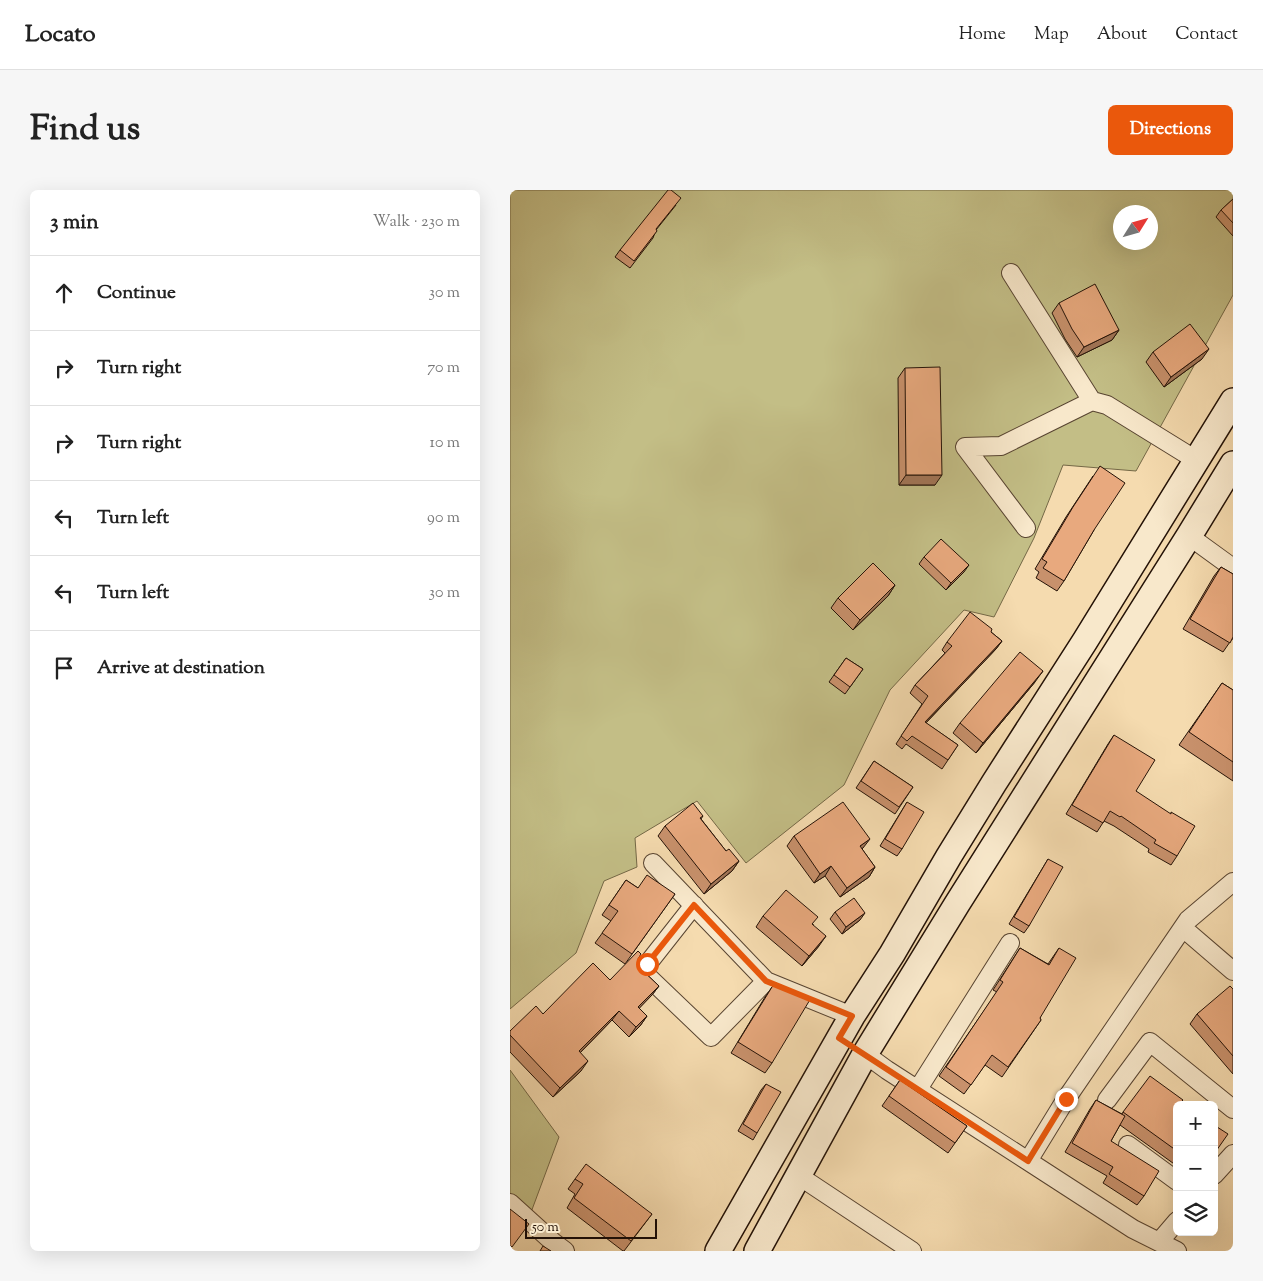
<!DOCTYPE html>
<meta charset="utf-8">
<style>
body{margin:0;font-family:"Sorts Mill Goudy",serif;background:#f6f6f6;color:#222}
.controls{position:absolute;right:15px;bottom:15px;display:grid;overflow:hidden;border-radius:8px;box-shadow:0 5px 20px #0002}
.controls button{width:45px;height:45px;display:grid;place-items:center;padding:0;border:0;border-bottom:1px solid #e0e0e0;background:#fff;color:#222;font:25px sans-serif}
.compass{position:absolute;left:603px;top:15px;width:45px;height:45px;border-radius:50%;background:#fff;box-shadow:0 5px 20px #0002;rotate:53deg}
.scale{position:absolute;left:15px;bottom:12px;width:132px;box-sizing:border-box;padding-left:5px;border:2px solid #241207;border-top:0;font-size:14px;line-height:18px;white-space:nowrap;color:#241207;-webkit-text-stroke:4px #f8e8cb;paint-order:stroke}
.stop{position:absolute;width:15px;height:15px;margin:-11px;border:4px solid #ea580c;border-radius:50%;background:#fff}
.stop.end{background:#ea580c;border-color:#fff;box-shadow:0 1px 5px #0008}
.list{margin:0;padding:0;list-style:none}
h2{display:flex;justify-content:space-between;align-items:center;height:65px;margin:0;padding:0 20px;font-size:21px}
h2 small{font-size:16px;font-weight:400;color:#767676}
.list li{display:grid;grid-template-columns:32px 1fr auto;gap:15px;align-items:center;box-sizing:border-box;height:75px;padding:0 20px;border-top:1px solid #e0e0e0}
.list b{display:block;font-size:19px;white-space:nowrap}
.list em{font-size:16px;font-style:normal;color:#767676}
.icon{flex:none;width:28px;height:28px;fill:none;stroke:currentColor;stroke-width:2;stroke-linecap:round;stroke-linejoin:round}
.map{position:relative;flex:none;width:723px;height:1061px;overflow:hidden;border-radius:8px}
header{display:flex;align-items:center;gap:30px;box-sizing:border-box;height:70px;padding:0 25px;background:#fff;border-bottom:1px solid #e0e0e0}
header strong{font-size:24px}
nav{display:flex;gap:28px;margin-inline-start:auto;font-size:18px}
.intro{display:flex;align-items:center;justify-content:space-between;box-sizing:border-box;height:120px;padding:0 30px}
h1{margin:0;font-size:35px}
.button{padding:12px 22px;border-radius:8px;background:#ea580c;color:#fff;font-size:18px;font-weight:700}
main{display:flex;gap:30px;padding:0 30px}
aside{flex:1;background:#fff;border-radius:8px;box-shadow:0 5px 20px #0002}
.map>svg:first-child{display:block}
.green{fill:#c3be86;stroke:#746846;fill-rule:evenodd}
.lines{fill:none;stroke-linecap:round;stroke-linejoin:round}
.minor-casing{stroke:#584431;stroke-width:20}
.secondary-casing{stroke:#241207;stroke-width:28}
.minor{stroke:#f8e8cb;stroke-width:18}
.secondary{stroke:#f8e8cb;stroke-width:25}
.wall{fill:#c8916c;stroke:#241207}
.shaded-wall{fill:#a27658;stroke:#241207}
.building{fill:#e8a97e;stroke:#241207}
.route{stroke:#ea580c;stroke-width:6}
</style>
<header>
<strong>Locato</strong>
<nav><a>Home</a><a>Map</a><a>About</a><a>Contact</a></nav>
</header>
<div class="intro"><h1>Find us</h1><a class="button">Directions</a></div>
<main>
<aside>
<h2>3 min<small>Walk · 230 m</small></h2>
<ul class="list">
<li><svg class="icon" aria-label="ahead" viewBox="0 0 24 24"><path d="M12 20V5M6 11l6-6 6 6"/></svg><div><b>Continue</b></div><em>30 m</em></li>
<li><svg class="icon" aria-label="right" viewBox="0 0 24 24"><path d="M7 20v-9h11M14 6l5 5-5 5"/></svg><div><b>Turn right</b></div><em>70 m</em></li>
<li><svg class="icon" aria-label="right" viewBox="0 0 24 24"><path d="M7 20v-9h11M14 6l5 5-5 5"/></svg><div><b>Turn right</b></div><em>10 m</em></li>
<li><svg class="icon" aria-label="left" viewBox="0 0 24 24"><path d="M17 20v-9H6M10 6l-5 5 5 5"/></svg><div><b>Turn left</b></div><em>90 m</em></li>
<li><svg class="icon" aria-label="left" viewBox="0 0 24 24"><path d="M17 20v-9H6M10 6l-5 5 5 5"/></svg><div><b>Turn left</b></div><em>30 m</em></li>
<li><svg class="icon" aria-label="arrive" viewBox="0 0 24 24"><path d="M6 21V4h12l-3 4 3 4H6"/></svg><div><b>Arrive at destination</b></div></li>
</ul>
</aside>
<div class="map">
<svg width="723" height="1061" viewBox="0 0 723 1061">
<rect width="100%" height="100%" fill="#f5dbaf"/>
<filter id="stains"><feTurbulence type="fractalNoise" baseFrequency=".004" numOctaves="4"/><feColorMatrix values="0 0 0 0 .2 0 0 0 0 .09 0 0 0 0 .02 0 0 0 .5 -.17"/></filter>
<radialGradient id="worn" r=".72"><stop offset=".6" stop-color="#630" stop-opacity="0"/><stop offset="1" stop-color="#630" stop-opacity=".3"/></radialGradient>
<path class="green" d="M0,0H723V105L626,281L553,275L524,348L484,427L454,420L380,500L334,595L236,673L187,611L125,648L127,677L94,691L66,763L0,819ZM610,22H640V52H610Z
M0,880L49,947L20,1025L0,1007Z"/>
<g class="lines">
<g class="minor-casing">
<path id="minor" d="M501,83L582,211L597,215L686,270
M516,338L455,257L491,256L582,211
M679,346L723,378
M143,673L256,791L342,826
M184,715L132,781L201,847L256,791
M673,738L723,781
M355,864L377,880L518,971L556,909L678,730L723,692
M408,899L500,753
M597,910L640,852L723,919
M618,955L667,991
M518,971L623,1039L667,1061
M704,985L723,964
M289,986L402,1061
M0,1013L43,1052L55,1061
M649,1052L667,1031"/>
</g>
<g class="secondary-casing">
<path id="secondary" d="M208,1061L342,826L382,764L439,666L484,593L575,451L723,211
M247,1061L355,864L447,714L679,346L723,274"/>
</g>
<use href="#minor" class="minor"/>
<use href="#secondary" class="secondary"/>
</g>
<path class="wall" d="M723,9V46L706,27L711,20Z
M166,15L146,40L143,48L120,78L105,67L110,60Z
M549,113L609,140L602,150L567,167L555,149L542,123Z
M643,162L692,169L654,197L636,172Z
M395,178L425,295H389L388,188Z
M583,286L584,340L554,391L547,401L526,388L529,382L525,379L556,327Z
M414,367L454,382L436,400L409,374Z
M711,377L723,384V449H722L713,462L673,439L704,386Z
M385,395L378,406L343,440L321,418L328,408Z
M481,442L492,451L486,459L416,533L448,555L432,579L396,554L392,559L386,554L412,514L400,503L405,495L435,463L432,460L437,452Z
M336,468L353,479L335,504L319,492Z
M525,492L466,563L443,543L450,533Z
M712,493L723,500V591L669,555Z
M604,545L626,601L667,666L661,675L638,662L639,659L604,636L594,631L587,642L556,624L598,554Z
M364,571L403,597L385,624L346,598Z
M397,612L392,659L387,666L370,656Z
M193,626L191,629L216,661L229,671L222,681L194,704L148,646L155,636Z
M284,646L353,658L352,659L365,677L359,687L330,707L315,686L304,693L277,656Z
M538,669L519,736L514,743L499,734Z
M116,690L128,698L165,704L115,774L85,753L101,731L92,725Z
M325,722L350,730L332,744L320,729Z
M253,726L303,734L309,756L292,776L246,737Z
M510,758L538,774L549,758L530,828L531,830L492,887L475,875L454,904L429,886L487,802L483,800Z
M128,769L129,775L131,779L149,796L142,805L129,818L137,826L130,836L119,847L102,830L70,863L71,881L43,907L0,862V841L100,790Z
M262,797V873L255,883L221,863L255,807Z
M723,799V884L680,834L687,824Z
M390,890L457,936L438,963L372,916Z
M256,894L247,943L243,950L228,941L251,900Z
M586,910L612,924L613,922L667,915V976L610,935L601,951L634,1006L627,1015L593,993L597,986L555,962L580,919Z
M65,989L142,1024L114,1061H113L57,1018L65,1004L58,999Z"/>
<path class="shaded-wall" d="M609,140L602,150L567,167L574,157Z
M699,159L692,169L654,197L661,187Z
M396,285H432L425,295H389Z
M459,375L454,382L436,400L441,393Z
M385,395L378,406L343,440L350,430Z
M492,451L486,459L409,540L415,532Z
M533,481L525,492L466,563L473,553Z
M360,649L353,658L343,665L350,656Z
M229,671L222,681L194,704L201,694Z
M321,676L315,686L304,693L310,684Z
M365,677L359,687L330,707L337,698Z
M355,723L350,730L332,744L336,737Z
M316,746L309,756L292,776L299,766Z
M149,796L142,805L121,827L128,817Z
M109,821L102,830L62,871L69,861Z
M137,826L130,836L119,847L126,837Z
M78,871L71,881L43,907L50,898Z"/>
<path class="building" d="M158,0H161L171,8L146,39L147,41L124,71L110,60Z
M723,9V33L711,20Z
M585,94L609,140L574,157L562,139L549,113Z
M680,134L699,159L661,187L643,162Z
M430,177L432,285H396L395,178Z
M590,276L615,293L584,340L554,391L533,378L537,372L532,369L563,317Z
M431,349L459,375L441,393L414,367Z
M363,373L385,395L350,430L328,408Z
M711,377L723,384V447L720,453L680,429Z
M460,422L482,439L481,442L492,451L415,532L448,555L438,570L402,546L397,551L391,546L418,506L405,495L442,456L437,452Z
M510,462L533,481L473,553L450,533Z
M336,468L353,479L340,497L324,485Z
M712,493L723,500V572L679,542Z
M604,545L645,570L626,601L661,624V622L685,636L667,666L644,653L646,650L611,626L610,627L600,621L593,633L562,615Z
M364,571L403,597L389,617L351,591Z
M333,612L360,649L350,656L365,677L337,698L321,676L310,684L284,646Z
M397,612L414,622L392,659L375,649Z
M183,613L193,626L190,628L216,661L219,659L229,671L201,694L155,636Z
M538,669L553,677L519,736L504,727Z
M137,685L165,704L122,764L92,743L108,721L99,715L116,690L128,698Z
M276,700L308,727L302,734L316,746L299,766L253,726Z
M344,708L355,723L336,737L325,722Z
M510,758L539,775L549,758L566,768L530,828L531,830L498,877L482,865L461,895L436,877L493,792L490,790Z
M128,761L131,764L128,769L129,775L131,779L149,796L128,817L137,826L126,837L109,821L69,861L78,871L50,898L0,845V841L26,816L33,824L83,773L100,790Z
M266,793L301,808L262,873L228,852L262,797Z
M720,796L723,799V866L687,824Z
M640,886L673,910L671,912L675,915H667V961L613,922Z
M390,890L457,936L445,953L379,906Z
M256,894L271,902L247,943L233,934Z
M586,910L615,926L601,951L649,981L634,1006L599,984L603,977L562,953Z
M704,935L718,944L704,964Z
M76,974L142,1024L121,1051L64,1008L73,994L65,989Z
M0,1019L19,1034L2,1057L0,1055Z
M33,1056L41,1061H30Z"/>
<g class="lines">
<path class="route" d="M137,774L184,715L256,791L342,826L329,848L518,971L556,909"/>
</g>
<rect width="100%" height="100%" filter="url(#stains)"/>
<rect width="100%" height="100%" fill="url(#worn)"/>
</svg>
<div class="controls">
<button>+</button>
<button>−</button>
<button><svg class="icon" aria-label="layers" viewBox="0 0 24 24"><path d="M12 4l9 5-9 5-9-5zM3 14l9 5 9-5"/></svg></button>
</div>
<svg class="compass" viewBox="-18 -18 36 36"><path d="M0-13l5 13h-10z" fill="#e53935"/><path d="M0 13l5-13h-10z" fill="#767676"/></svg>
<div class="scale">50 m</div>
<div class="stop" style="left:137px;top:774px"></div>
<div class="stop end" style="left:556px;top:909px"></div>
</div>
</main>
